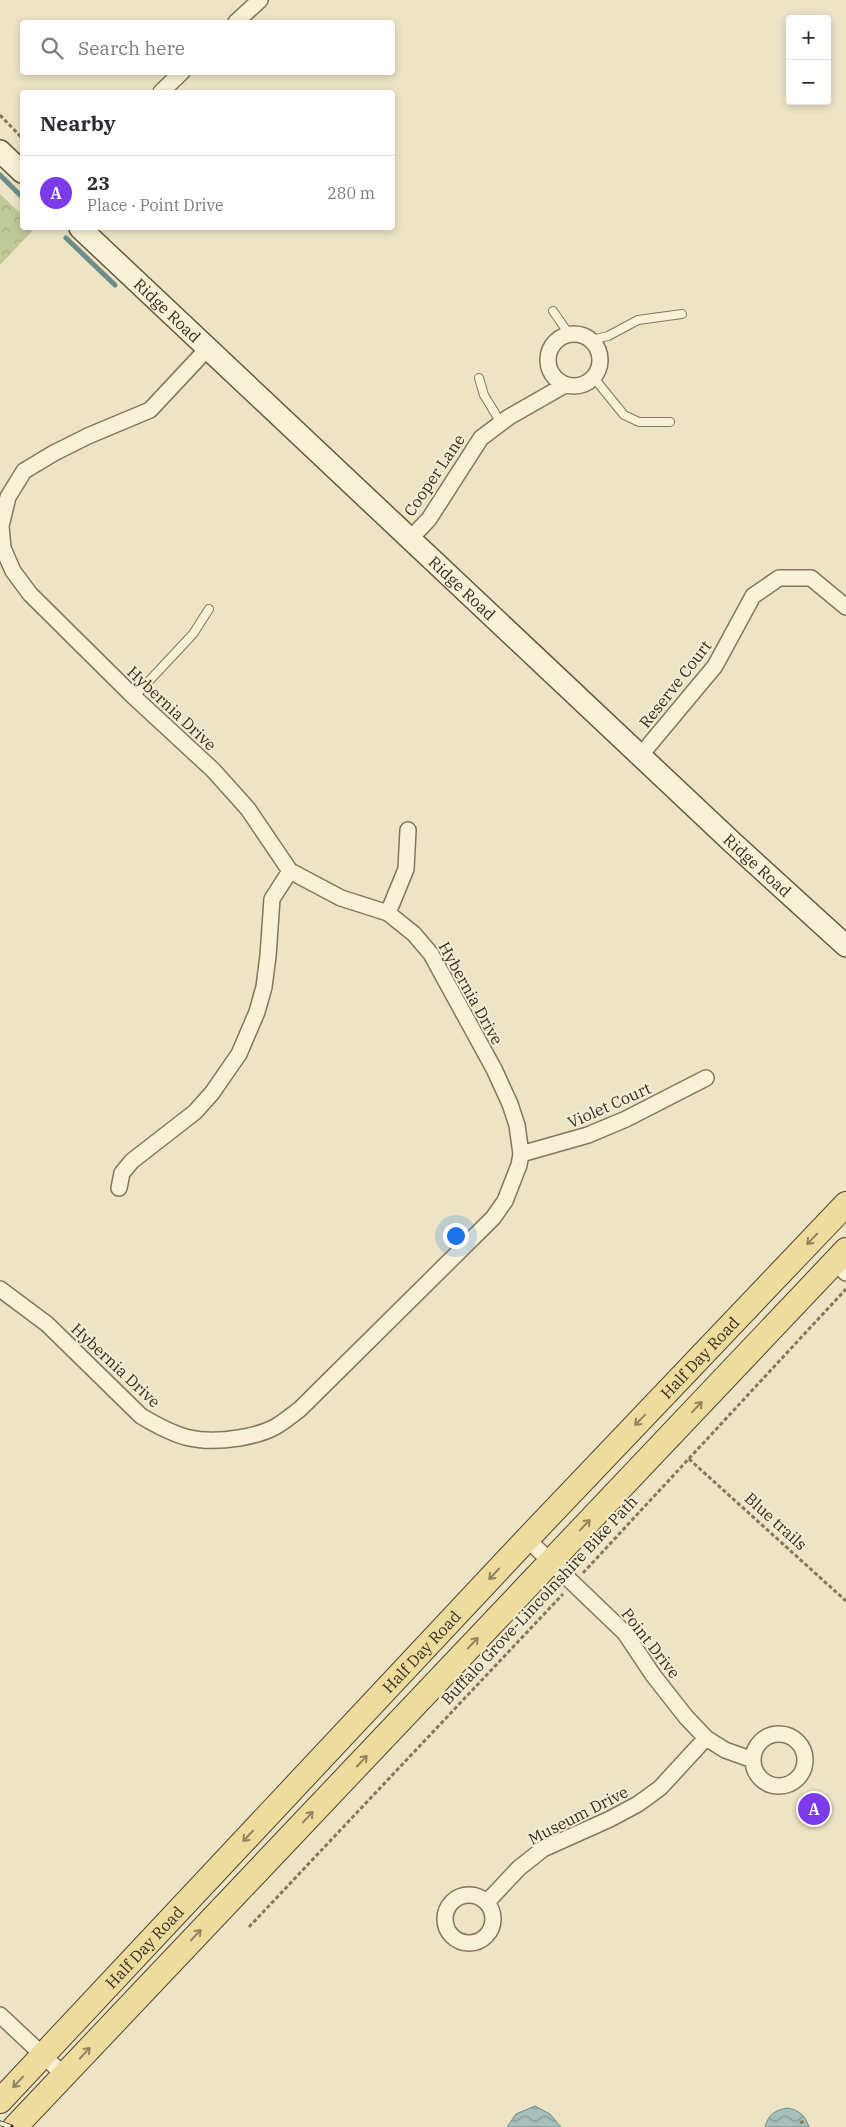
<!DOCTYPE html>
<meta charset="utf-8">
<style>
body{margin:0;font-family:"IBM Plex Serif",serif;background:#f2f2f3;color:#2b2b33}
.controls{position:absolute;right:15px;top:15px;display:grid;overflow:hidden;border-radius:5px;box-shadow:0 2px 8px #0003}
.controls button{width:45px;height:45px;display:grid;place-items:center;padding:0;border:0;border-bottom:1px solid #e1e1e2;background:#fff;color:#2b2b33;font:25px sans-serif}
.you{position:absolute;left:455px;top:1235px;width:18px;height:18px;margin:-12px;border:4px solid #fff;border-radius:50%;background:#1a73e8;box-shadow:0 0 0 8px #1a73e833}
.badge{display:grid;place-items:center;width:32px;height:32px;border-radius:50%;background:#7c3aed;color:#fff;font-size:16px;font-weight:700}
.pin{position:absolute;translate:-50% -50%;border:2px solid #fff;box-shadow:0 1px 5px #0006}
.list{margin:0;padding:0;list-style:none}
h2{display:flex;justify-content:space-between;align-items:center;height:65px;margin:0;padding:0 20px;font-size:21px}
h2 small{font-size:16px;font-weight:400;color:#7c7c81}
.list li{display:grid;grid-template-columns:32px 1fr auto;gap:15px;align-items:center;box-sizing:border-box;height:75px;padding:0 20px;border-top:1px solid #e1e1e2}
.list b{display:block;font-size:19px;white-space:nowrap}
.list p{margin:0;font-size:16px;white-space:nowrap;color:#7c7c81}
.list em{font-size:16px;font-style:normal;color:#7c7c81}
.icon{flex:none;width:28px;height:28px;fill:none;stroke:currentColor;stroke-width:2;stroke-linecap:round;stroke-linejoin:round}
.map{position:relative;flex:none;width:846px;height:2127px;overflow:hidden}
.search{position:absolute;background:#fff;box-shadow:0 2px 8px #0003;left:20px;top:20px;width:375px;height:55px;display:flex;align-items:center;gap:12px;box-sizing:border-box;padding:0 18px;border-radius:5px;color:#7c7c81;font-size:19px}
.panel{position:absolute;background:#fff;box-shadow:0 2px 8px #0003;left:20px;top:90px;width:375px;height:140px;border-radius:5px}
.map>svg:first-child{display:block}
.park{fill:url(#park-crowns)}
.water{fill:url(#water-waves);stroke:#6d8d88}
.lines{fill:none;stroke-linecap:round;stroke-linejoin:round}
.stream{stroke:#6d8d88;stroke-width:5}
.lane-casing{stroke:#85765c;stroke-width:10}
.street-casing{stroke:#85765c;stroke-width:18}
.secondary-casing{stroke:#67573f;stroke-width:24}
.primary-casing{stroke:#534430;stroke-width:26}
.path{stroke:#85765c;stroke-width:3;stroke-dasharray:4 2.5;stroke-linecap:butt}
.lane{stroke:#f7f1d7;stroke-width:8}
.street{stroke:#f7f1d7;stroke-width:15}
.secondary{stroke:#f7f1d7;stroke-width:21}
.primary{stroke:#eddc9e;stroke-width:24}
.rail-casing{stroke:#362c1f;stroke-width:5.5}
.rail{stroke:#f3edd4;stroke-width:4;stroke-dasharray:11;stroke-linecap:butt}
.oneway{stroke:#92845e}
.labels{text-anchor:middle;stroke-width:4;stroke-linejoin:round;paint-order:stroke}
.street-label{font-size:16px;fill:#362c1f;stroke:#f3edd4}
</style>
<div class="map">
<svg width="846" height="2127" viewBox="0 0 846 2127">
<defs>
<pattern id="park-crowns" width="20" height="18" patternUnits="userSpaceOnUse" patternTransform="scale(1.25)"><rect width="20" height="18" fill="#bfc999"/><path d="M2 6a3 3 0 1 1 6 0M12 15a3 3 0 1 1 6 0" fill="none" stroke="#a5ad83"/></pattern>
<pattern id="water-waves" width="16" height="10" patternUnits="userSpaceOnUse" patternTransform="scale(1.25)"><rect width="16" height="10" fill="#a6bfba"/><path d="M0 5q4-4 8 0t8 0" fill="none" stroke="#889b97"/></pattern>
</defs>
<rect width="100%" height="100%" fill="#ece4c4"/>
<path class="park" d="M0,194L22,215V228H35L0,265Z"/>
<path class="water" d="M535,2106L550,2114L561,2127H507L516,2114Z
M787,2108C799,2110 805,2115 809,2127H765C768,2115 775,2110 787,2108Z"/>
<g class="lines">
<path class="stream" d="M0,175L22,197
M66,238L115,285"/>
<g class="lane-casing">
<path id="lane" d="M553,311L569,334
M592,340L608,336L638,320L682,314
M479,378L484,395L501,423
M594,378L624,415L639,422H670
M134,697L193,634L209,609"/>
</g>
<g class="street-casing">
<path id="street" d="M236,22L260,0
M161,92L182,72
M548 360a26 26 0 1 1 52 0a26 26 0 1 1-52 0Z
M410,539L429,519L481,438L509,417L565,385
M640,756L715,666L753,596L779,578H811L846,607
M388,913L406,869L408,830
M521,1154L588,1135L626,1119L706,1078
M119,1188L122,1173L132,1161L195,1112L212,1093L239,1054L257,1012L264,987L268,956L272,899L290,871
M834,1262L846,1273
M0,1289L47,1324L141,1416C176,1437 197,1445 239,1438C251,1436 264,1433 275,1427C284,1422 292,1415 300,1409L493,1218L505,1201L519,1165L521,1154L517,1125L510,1104L494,1069L431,954L414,934L388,913L341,898L290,871L248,809L213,770L134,697L30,594L13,571L3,548L1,526L8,497L24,471L54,453L88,436L150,410L208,348
M527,1539L625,1633L653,1675L686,1717L706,1738L725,1750L753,1760
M753 1760a26 26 0 1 1 52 0a26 26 0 1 1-52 0Z
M445 1919a24 24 0 1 1 48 0a24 24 0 1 1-48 0Z
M487,1902L519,1868L543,1849L610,1819L638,1804L660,1788L706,1738
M0,2015L64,2075"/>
</g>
<g class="secondary-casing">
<g id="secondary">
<path d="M0,151L22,172"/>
<path id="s1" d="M80,228L733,843L846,946"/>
</g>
</g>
<g class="primary-casing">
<g id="primary">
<path id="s2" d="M0,2101L527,1539L846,1204"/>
<path d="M15,2127L846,1250"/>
</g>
</g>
<path class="path" d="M0,115L22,138
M689,1459L846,1601
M583,1573L846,1289
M249,1927L563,1594
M800,2123L806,2120"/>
<use href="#lane" class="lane"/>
<use href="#street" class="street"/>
<use href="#secondary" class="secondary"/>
<use href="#primary" class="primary"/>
<g class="rail-casing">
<path id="rail" d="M0,2123L11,2127"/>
</g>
<use href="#rail" class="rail"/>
</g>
<defs><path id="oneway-shaft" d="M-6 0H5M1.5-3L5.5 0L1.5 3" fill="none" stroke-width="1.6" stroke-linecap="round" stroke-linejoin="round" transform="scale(1.25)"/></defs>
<g class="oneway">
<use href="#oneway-shaft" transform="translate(812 1239) rotate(134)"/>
<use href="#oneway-shaft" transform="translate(697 1407) rotate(-46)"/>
<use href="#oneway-shaft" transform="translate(640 1420) rotate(134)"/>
<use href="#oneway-shaft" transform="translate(585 1525) rotate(-46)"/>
<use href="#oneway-shaft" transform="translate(494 1574) rotate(133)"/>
<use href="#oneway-shaft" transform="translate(473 1643) rotate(-47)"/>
<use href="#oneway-shaft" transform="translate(362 1761) rotate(-47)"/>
<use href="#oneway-shaft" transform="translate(308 1817) rotate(-47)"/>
<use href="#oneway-shaft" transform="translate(248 1836) rotate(133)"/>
<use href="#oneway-shaft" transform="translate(196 1935) rotate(-47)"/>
<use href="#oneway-shaft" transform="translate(85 2053) rotate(-47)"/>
<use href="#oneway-shaft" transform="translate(18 2082) rotate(133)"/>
</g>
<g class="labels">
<g class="street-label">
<text dy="6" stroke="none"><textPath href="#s1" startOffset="120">Ridge Road</textPath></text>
<text transform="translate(434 475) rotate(-56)" y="6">Cooper Lane</text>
<text dy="6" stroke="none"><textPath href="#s1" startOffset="525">Ridge Road</textPath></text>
<text transform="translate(675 684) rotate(-52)" y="6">Reserve Court</text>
<text transform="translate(172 708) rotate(43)" y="6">Hybernia Drive</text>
<text dy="6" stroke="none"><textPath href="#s1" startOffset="930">Ridge Road</textPath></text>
<text transform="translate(471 993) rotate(61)" y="6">Hybernia Drive</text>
<text transform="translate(609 1105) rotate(-24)" y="6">Violet Court</text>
<text dy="6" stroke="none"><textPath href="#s2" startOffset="1021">Half Day Road</textPath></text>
<text transform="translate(116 1365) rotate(43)" y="6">Hybernia Drive</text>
<text transform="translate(776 1521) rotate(42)" y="6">Blue trails</text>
<text transform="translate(539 1600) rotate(-47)" y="6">Buffalo Grove-Lincolnshire Bike Path</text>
<text transform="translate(651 1643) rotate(52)" y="6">Point Drive</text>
<text dy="6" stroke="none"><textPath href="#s2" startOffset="616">Half Day Road</textPath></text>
<text transform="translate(578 1815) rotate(-27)" y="6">Museum Drive</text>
<text dy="6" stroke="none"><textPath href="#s2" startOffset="211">Half Day Road</textPath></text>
</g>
</g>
</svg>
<div class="controls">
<button>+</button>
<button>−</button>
</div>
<div class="you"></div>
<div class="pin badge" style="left:814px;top:1809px">A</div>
<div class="search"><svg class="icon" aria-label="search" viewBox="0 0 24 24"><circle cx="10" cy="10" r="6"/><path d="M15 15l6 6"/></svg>Search here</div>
<section class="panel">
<h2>Nearby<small></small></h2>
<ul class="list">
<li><span class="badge">A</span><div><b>23</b><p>Place · Point Drive</p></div><em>280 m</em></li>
</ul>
</section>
</div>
